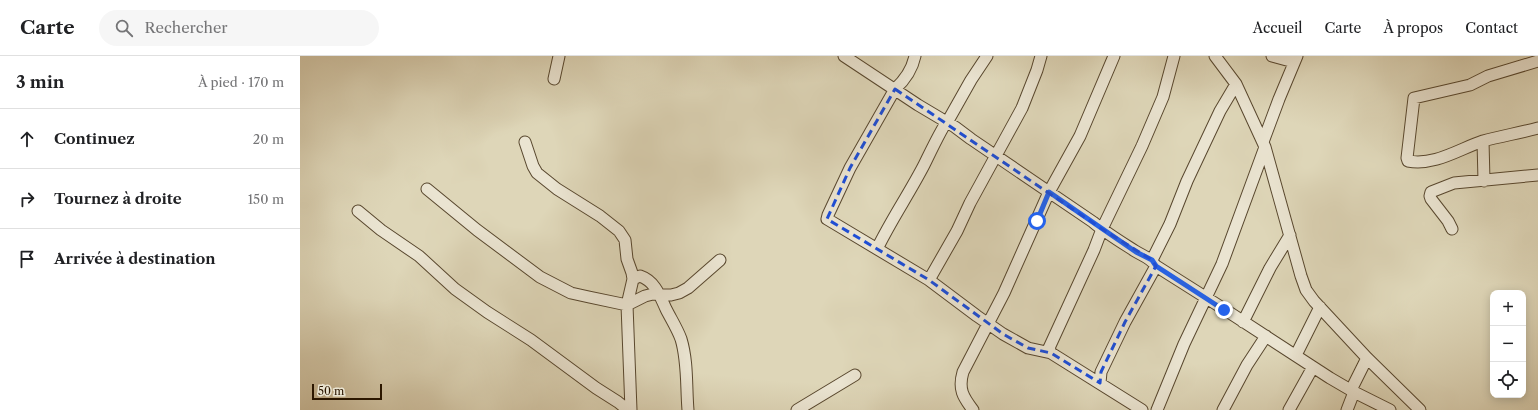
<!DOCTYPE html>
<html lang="fr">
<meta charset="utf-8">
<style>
body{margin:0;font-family:"Libre Caslon Text",serif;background:#f6f6f6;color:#202124}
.controls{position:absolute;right:12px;bottom:12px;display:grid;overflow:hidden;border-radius:8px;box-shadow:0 2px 10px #0003}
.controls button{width:36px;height:36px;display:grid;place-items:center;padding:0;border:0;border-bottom:1px solid #e0e0e0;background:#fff;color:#202124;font:20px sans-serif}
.scale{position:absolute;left:12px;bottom:10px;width:70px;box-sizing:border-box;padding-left:4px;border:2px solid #2c1700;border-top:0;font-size:11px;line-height:14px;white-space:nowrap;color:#2c1700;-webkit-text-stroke:3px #eae4d1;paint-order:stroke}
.stop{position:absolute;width:12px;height:12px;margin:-9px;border:3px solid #2563eb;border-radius:50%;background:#fff}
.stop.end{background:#2563eb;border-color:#fff;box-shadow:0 1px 4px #0008}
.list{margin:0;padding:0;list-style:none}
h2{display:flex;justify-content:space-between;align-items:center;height:52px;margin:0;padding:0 16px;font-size:17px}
h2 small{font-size:13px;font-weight:400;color:#757577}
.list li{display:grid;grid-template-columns:26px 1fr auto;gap:12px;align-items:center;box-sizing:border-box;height:60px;padding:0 16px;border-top:1px solid #e0e0e0}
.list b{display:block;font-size:15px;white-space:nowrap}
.list em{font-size:13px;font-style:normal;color:#757577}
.icon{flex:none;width:22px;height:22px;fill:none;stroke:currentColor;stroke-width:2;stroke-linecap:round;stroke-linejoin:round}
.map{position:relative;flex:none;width:1238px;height:354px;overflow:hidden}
header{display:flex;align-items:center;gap:24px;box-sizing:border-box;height:56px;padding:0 20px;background:#fff;border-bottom:1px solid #e0e0e0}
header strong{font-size:19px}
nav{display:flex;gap:22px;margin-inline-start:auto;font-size:14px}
.search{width:280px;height:36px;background:#f6f6f6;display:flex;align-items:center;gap:10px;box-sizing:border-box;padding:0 14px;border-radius:22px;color:#757577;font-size:15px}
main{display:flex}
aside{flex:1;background:#fff}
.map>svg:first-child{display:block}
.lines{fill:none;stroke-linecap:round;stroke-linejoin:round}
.minor-casing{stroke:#58472e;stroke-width:13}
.minor{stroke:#eae4d1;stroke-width:11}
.route{stroke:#2563eb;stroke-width:5}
.marked{fill:none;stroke:#1d4ed8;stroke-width:3;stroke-dasharray:8 5;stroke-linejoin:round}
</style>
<header>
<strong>Carte</strong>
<div class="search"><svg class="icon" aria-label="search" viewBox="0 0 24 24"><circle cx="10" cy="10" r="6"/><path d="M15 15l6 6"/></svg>Rechercher</div>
<nav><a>Accueil</a><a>Carte</a><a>À propos</a><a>Contact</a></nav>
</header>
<main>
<aside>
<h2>3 min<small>À pied · 170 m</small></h2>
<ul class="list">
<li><svg class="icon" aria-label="ahead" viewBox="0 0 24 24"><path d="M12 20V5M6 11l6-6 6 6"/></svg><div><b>Continuez</b></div><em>20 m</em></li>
<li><svg class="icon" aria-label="right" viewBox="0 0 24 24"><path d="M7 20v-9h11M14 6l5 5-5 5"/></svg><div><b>Tournez à droite</b></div><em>150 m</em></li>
<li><svg class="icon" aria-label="arrive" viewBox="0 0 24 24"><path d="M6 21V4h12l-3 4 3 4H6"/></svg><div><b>Arrivée à destination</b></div></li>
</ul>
</aside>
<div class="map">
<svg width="1238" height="354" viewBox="0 0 1238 354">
<rect width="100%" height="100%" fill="#ded6b8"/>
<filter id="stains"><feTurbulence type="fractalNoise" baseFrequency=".005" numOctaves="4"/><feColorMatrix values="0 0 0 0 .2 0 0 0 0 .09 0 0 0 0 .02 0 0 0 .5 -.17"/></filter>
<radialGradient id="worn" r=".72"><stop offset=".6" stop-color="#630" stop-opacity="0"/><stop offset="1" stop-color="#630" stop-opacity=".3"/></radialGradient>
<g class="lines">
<g class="minor-casing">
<path id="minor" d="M544,0L618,49L655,71L671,83L793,166C806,177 821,186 835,195C843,200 851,202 856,210L924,253L1030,322L1054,336L1090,354
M615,0C612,14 605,24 595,33L550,112L528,159L527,163L629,224L677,260L703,278L728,292L751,297L842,354
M915,0L936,28L965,91L1001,220L1006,234L1014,245L1067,302L1120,354
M972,0L994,6
M1238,5L1188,20L1170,29L1114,42L1107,102L1108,105C1135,110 1159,93 1183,85C1201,80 1220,77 1238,72
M254,23L259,0
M1183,85L1184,125
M225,86L233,110L237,117L257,133L300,160L319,175L325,184L327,203L332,217L333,223L327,249L331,354
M963,86L979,43L997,0
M127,133L177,174L240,221L271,237L289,241L327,249L345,240L353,238L371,239L379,237L388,232L420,204
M58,155L81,174L119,200L155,233L187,256L231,284L296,332L318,346L328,354
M1152,173L1148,165L1131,143L1130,140L1131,136L1154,127L1238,119
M577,193C591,164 609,138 624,109C628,101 644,67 649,63L671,24L687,0
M852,204L870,168L887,125L920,55L936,28
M333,223L340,220C355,225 360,240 366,253C371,263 377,272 381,283C388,306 386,331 388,354
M629,224L657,175L670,147L722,52L737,14L741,0
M943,266L970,212L990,179
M751,297L749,292L794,194L802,173L842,90L863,41L874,0
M996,299L1020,251
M800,327L801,316L825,266L856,210
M1051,334L1067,302
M497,354L555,319
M673,354C663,341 658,333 663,316L704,237L749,136L780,80L814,0
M857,354L884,288L922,208L965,91
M923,354L947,309L966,280
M989,354L1013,311
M1047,354L1054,336"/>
</g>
<use href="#minor" class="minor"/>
</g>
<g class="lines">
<path class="route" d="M737,165L749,136L836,196L852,204L856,210L924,254"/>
</g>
<path class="marked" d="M595,33L802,173L852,204L856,210L825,266L801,316L800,327L751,297L728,292L703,278L629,224L527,163L550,112Z"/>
<rect width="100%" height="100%" filter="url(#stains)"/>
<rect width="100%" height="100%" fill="url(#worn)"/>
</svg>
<div class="controls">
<button>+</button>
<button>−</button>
<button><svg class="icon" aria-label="locate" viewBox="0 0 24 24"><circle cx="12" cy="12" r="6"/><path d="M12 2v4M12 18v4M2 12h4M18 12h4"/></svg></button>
</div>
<div class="scale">50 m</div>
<div class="stop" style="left:737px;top:165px"></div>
<div class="stop end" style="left:924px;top:254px"></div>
</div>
</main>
